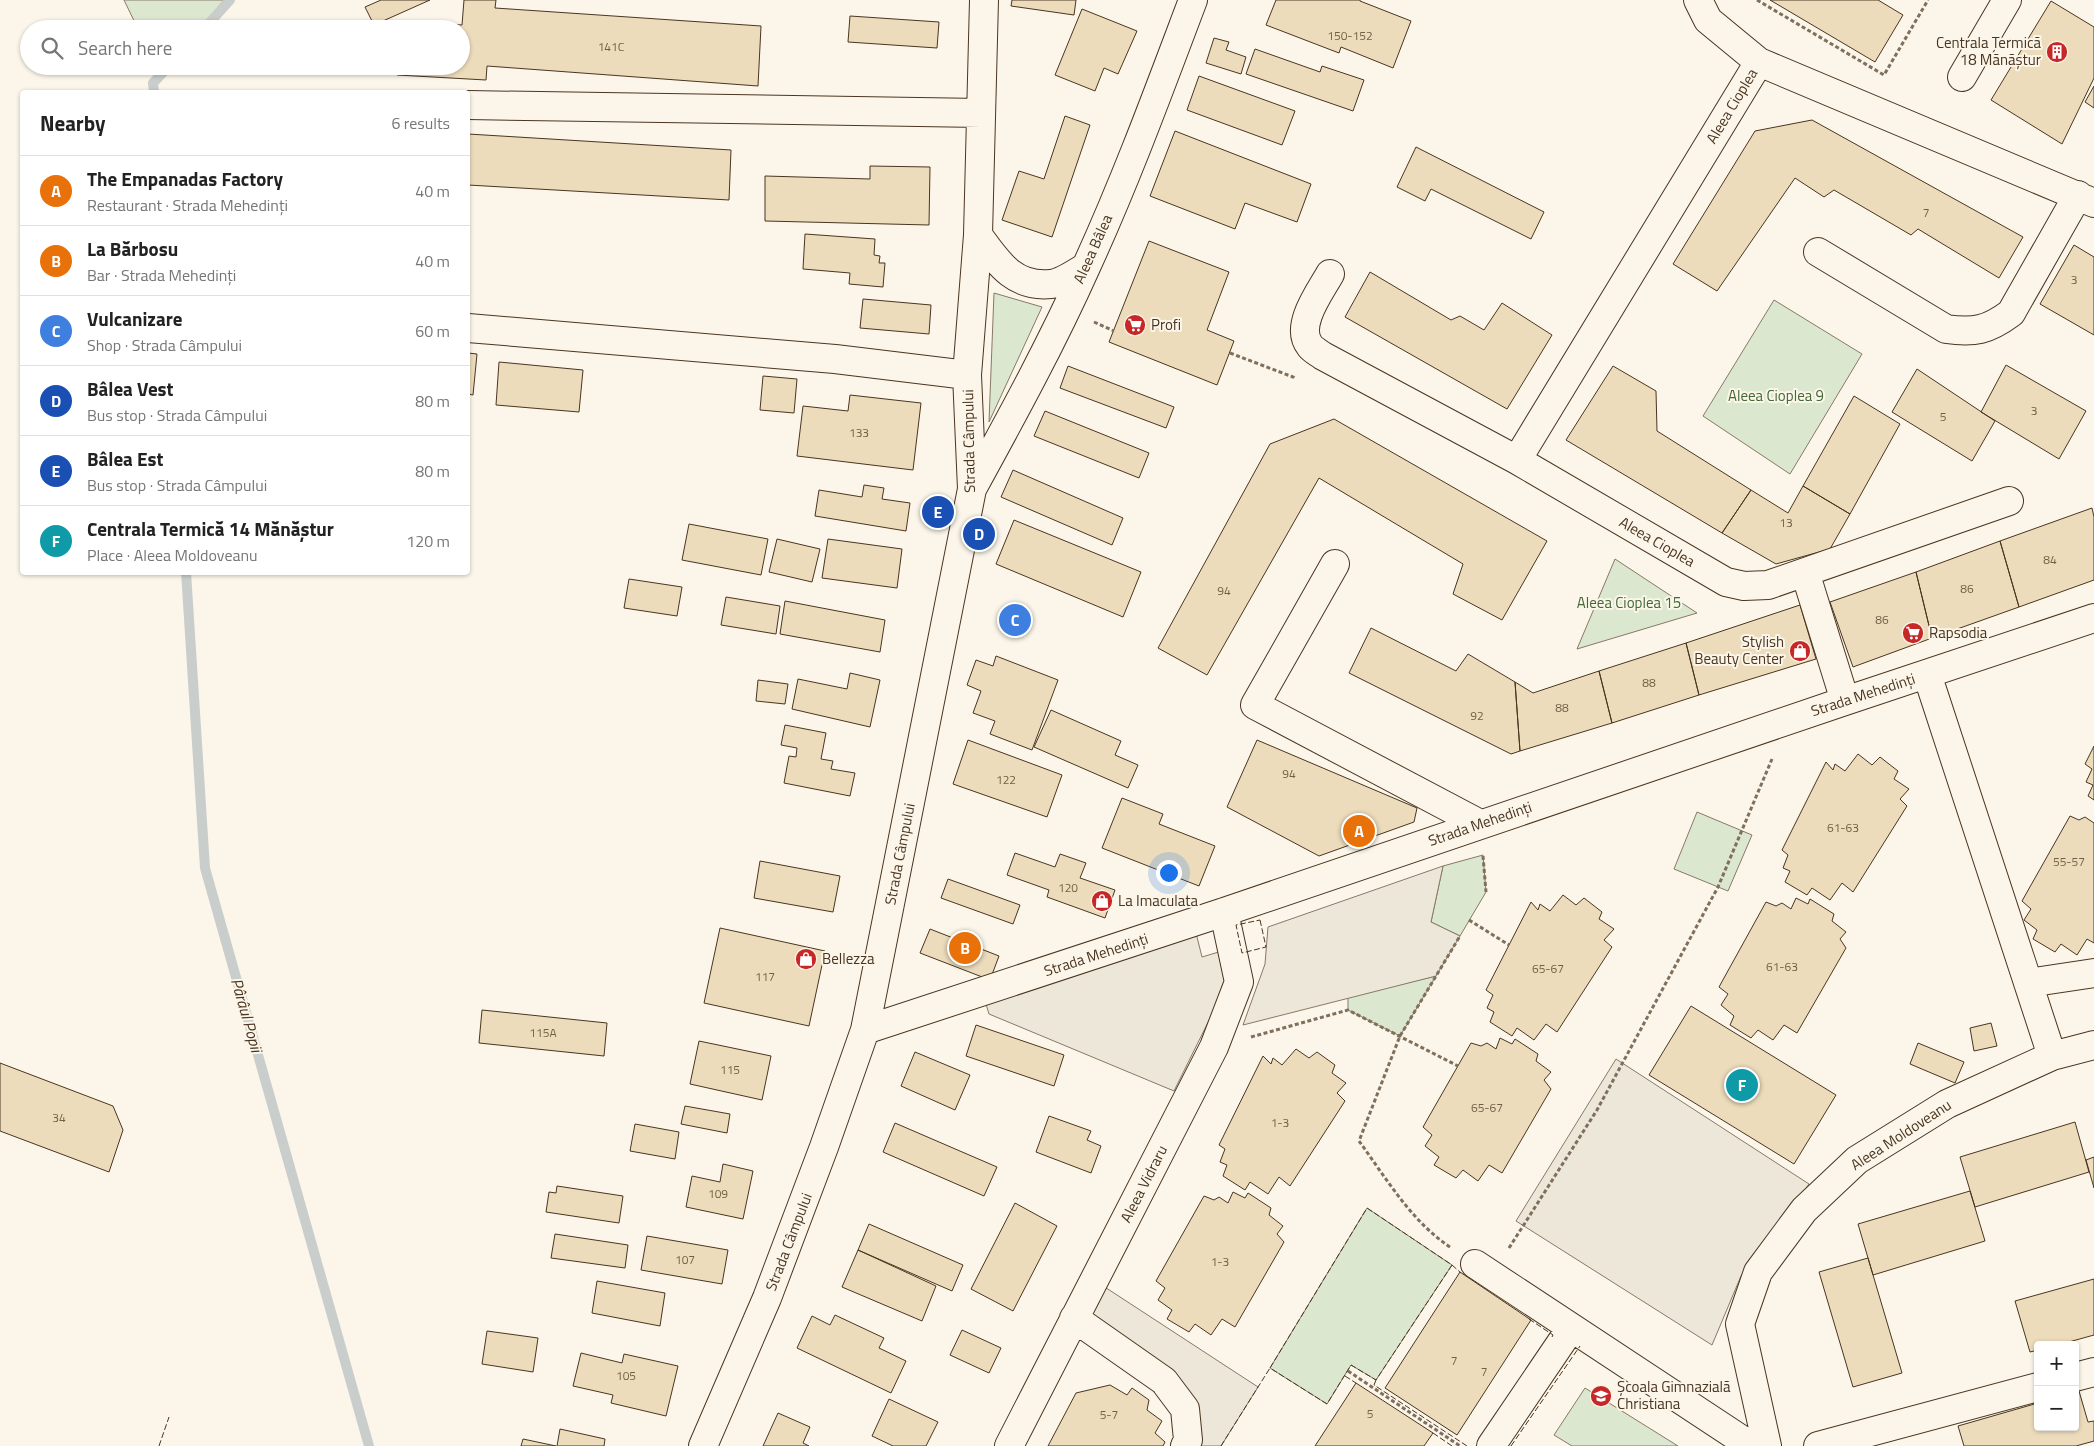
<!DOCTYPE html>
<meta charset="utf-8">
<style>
body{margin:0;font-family:"Titillium Web",sans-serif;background:#f6f6f6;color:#222}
.controls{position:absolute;right:15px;bottom:15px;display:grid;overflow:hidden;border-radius:5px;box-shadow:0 1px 4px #0004}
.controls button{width:45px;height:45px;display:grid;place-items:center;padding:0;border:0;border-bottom:1px solid #e0e0e0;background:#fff;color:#222;font:25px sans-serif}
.you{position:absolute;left:1168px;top:872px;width:18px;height:18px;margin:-12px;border:4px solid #fff;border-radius:50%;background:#1a73e8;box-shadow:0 0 0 8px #1a73e833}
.badge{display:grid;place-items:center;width:32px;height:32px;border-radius:50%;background:#0b8043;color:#fff;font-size:16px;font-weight:700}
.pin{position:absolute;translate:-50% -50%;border:2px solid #fff;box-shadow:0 1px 5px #0006}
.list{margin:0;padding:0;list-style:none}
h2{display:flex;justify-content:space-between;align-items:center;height:65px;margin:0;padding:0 20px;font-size:21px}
h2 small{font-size:16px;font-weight:400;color:#767676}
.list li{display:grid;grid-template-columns:32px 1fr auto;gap:15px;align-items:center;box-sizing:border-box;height:70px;padding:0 20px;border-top:1px solid #e0e0e0}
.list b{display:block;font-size:19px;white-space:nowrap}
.list p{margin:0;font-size:16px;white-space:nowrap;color:#767676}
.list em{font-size:16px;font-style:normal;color:#767676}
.icon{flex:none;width:28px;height:28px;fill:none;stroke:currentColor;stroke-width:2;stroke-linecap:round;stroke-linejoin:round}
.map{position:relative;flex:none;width:2094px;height:1446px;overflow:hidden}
.search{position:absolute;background:#fff;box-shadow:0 1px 4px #0004;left:20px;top:20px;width:450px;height:55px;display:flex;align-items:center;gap:12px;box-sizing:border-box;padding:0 18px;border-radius:28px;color:#767676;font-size:19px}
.panel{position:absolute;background:#fff;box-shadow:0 1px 4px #0004;left:20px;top:90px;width:450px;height:485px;border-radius:5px}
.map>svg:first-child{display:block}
.green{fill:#dce7d0;stroke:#887966}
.parking{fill:#ede7d9;stroke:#887966}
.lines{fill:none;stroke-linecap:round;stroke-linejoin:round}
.stream{stroke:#c9cecd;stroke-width:10}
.building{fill:#ecdcbc;stroke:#4a3520}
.minor-casing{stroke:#4a3520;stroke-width:30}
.path{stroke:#7f6f5c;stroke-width:3;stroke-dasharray:4 2.5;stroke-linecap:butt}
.minor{stroke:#fbf6e9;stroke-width:28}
.fence{stroke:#4a3520;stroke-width:1;stroke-dasharray:6 2.5;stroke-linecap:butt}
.labels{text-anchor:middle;stroke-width:4;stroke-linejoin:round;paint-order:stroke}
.number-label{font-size:12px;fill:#725f47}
.poi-label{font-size:15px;fill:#4a3520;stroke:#fbf6e9;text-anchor:start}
.street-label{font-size:15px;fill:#4a3520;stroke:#fbf6e9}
.park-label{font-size:15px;fill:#436837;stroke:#fbf6e9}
.water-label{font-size:16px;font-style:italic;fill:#4a3520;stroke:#fbf6e9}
</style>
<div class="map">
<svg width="2094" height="1446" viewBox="0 0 2094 1446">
<rect width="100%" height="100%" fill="#fbf6e9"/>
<path class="green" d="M124,0H224L200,29H138Z
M994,293L1042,307L989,422Z
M1774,300L1862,354L1790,474L1703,416Z
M1615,559L1697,613L1577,649Z
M1697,812L1752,835L1728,891L1674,869Z
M1483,855L1486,892L1460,936L1431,922L1443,866Z
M1436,976L1400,1036L1348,1010V997Z
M1367,1208L1452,1265L1376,1380L1351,1365L1327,1404L1270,1368Z
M1585,1388L1678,1446H1572L1554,1435Z"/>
<path class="parking" d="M1443,866L1431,922L1460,936L1436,976L1243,1025L1265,964L1268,927Z
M1196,933L1202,957L1222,951L1228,982L1174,1091L989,1014L986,1004Z
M1616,1059L1809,1184L1741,1276L1712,1345L1516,1221Z
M1094,1280L1258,1387L1221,1446H1185V1409L1074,1318Z"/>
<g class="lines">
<path class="stream" d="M204,29L230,0
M154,92L153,83L169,66
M186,572L205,868L369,1446"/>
</g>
<path class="building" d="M381,0H430L374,25L365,7Z
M464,0H496L495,8L761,26L758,86L487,66L486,80L397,75V66H461V29H400V21L462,25Z
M1012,0H1076L1074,15L1011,6Z
M1276,0H1360V1L1411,21L1393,68L1341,47L1339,53L1266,25Z
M1770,0H1878L1903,15L1875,62Z
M2051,1L2094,27V78L2062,144L1991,100Z
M1082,9L1137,31L1118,74L1104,68L1095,91L1055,75Z
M850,16L939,22L937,48L848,42Z
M1214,38L1229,42L1226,50L1246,57L1241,74L1206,63Z
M1255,49L1320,72L1322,66L1364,80L1353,111L1246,74Z
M1199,76L1295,111L1282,145L1187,110Z
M2094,86V108L2085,102Z
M1065,116L1090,125L1052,237L1002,220L1019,171L1044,179Z
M1812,120L2023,237L1999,278L1918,229L1911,235L1834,190L1824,197L1795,178L1717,291L1673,264L1755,131Z
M1175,131L1311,184L1297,222L1245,203L1235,229L1150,196Z
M468,134L731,150L729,200L468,185Z
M1416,147L1544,212L1531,239L1431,189L1425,201L1397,187Z
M870,166L930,167L929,225L765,221V176L870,179Z
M805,234L875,239L874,255L880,256L879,263H885L883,287L849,284L850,273L803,269Z
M1149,241L1229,272L1207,330L1234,341L1217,385L1109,342Z
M2074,245L2094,257V335L2040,304Z
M1370,272L1451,320L1460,316L1484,330L1502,303L1552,335L1507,409L1345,317Z
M863,299L931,305L929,334L860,328Z
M468,353L477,354L473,395L468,394Z
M499,362L583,370L579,412L496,405Z
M2006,365L2086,411L2059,459L1981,412Z
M1068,366L1174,407L1166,428L1060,388Z
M1613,366L1656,391L1657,431L1751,490L1722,533L1566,440Z
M1917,369L1995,421L1972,461L1892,412Z
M763,376L797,379L794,413L760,410Z
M850,395L921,403L913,470L797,456L803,406L848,411Z
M1854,396L1900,424L1850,514L1803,486Z
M1045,411L1149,453L1139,478L1034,436Z
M1334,419L1547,541L1502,620L1453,594L1463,564L1319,478L1207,675L1158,648L1270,444Z
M1013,470L1123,518L1112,545L1001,497Z
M864,485L884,488L882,499L910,503L906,531L815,516L819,490L862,497Z
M1803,486L1850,514L1830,549L1776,564L1722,533L1751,490L1788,513Z
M2092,508L2094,517V580L2019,607L2000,541Z
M1014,520L1141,572L1123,617L996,564Z
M689,524L768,539L761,575L682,560Z
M777,539L820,549L812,582L769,572Z
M828,539L902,549L897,588L822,578Z
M2000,541L2019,607L1932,638L1916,572Z
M1916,572L1932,638L1853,667L1830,602Z
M629,579L682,587L677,616L624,608Z
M726,597L780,606L776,634L721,625Z
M785,601L885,620L880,652L780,634Z
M1800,605L1816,659L1699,695L1686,643Z
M1371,628L1456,671L1468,654L1515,682L1520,751L1511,754L1349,673Z
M1686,643L1699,695L1612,723L1599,671Z
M996,656L1058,680L1032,750L990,734L995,721L973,713L981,691L967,685L976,660L993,666Z
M1599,671L1612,723L1520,751L1515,682L1533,693Z
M850,673L880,680L870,727L792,709L798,679L847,689Z
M758,680L788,684L785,704L756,701Z
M1051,710L1121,741L1115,755L1138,765L1128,788L1034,747Z
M785,725L826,733L821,759L833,761L831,769L855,773L850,796L784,783L789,756L796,757L797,748L781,745Z
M968,740L1062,775L1047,817L953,784Z
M1257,740L1417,808L1414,822L1319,856L1227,807Z
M2094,746V800L2088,796L2093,785L2086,782L2092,769L2085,764Z
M1858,754L1872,765L1880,757L1898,771L1894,779L1909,789L1900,799L1907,806L1853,892L1842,883L1830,900L1812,888L1807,895L1785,882L1790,871L1783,868L1788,855L1782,850L1826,762L1833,770L1835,764L1845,771Z
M1122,798L1163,814L1159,824L1215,846L1199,886L1102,848Z
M2070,816L2079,820L2085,817L2094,823V943L2087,939L2077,955L2061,944L2055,952L2033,939L2037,930L2024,920L2031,909L2022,901Z
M1015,853L1055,867L1060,854L1086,863L1080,878L1115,890L1105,918L1047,897L1049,890L1007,875Z
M760,861L840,876L833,912L754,898Z
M948,879L1020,905L1013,924L941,898Z
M1563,895L1576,905L1584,898L1602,912L1599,919L1614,929L1604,940L1612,947L1557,1032L1546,1024L1534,1040L1517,1028L1512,1036L1490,1022L1494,1012L1487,1008L1493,995L1486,990L1531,902L1538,910L1540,904L1550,911Z
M1796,898L1808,904L1810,899L1834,914L1832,921L1846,932L1840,939L1846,948L1797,1033L1784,1025L1773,1040L1758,1030L1751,1038L1730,1025L1734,1016L1721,1005L1728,994L1719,987L1766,902L1776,906L1782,903L1791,909Z
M720,928L825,951L809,1026L704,1003Z
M930,929L999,956L990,980L920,953Z
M1691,1006L1836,1095L1794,1164L1649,1075Z
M482,1010L607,1023L604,1056L479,1043Z
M1991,1023L1997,1046L1974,1051L1970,1028Z
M976,1025L1064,1055L1054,1086L966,1056Z
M1500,1038L1512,1044L1515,1039L1538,1054L1536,1061L1551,1072L1544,1080L1551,1089L1502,1173L1489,1165L1478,1181L1463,1170L1456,1178L1434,1165L1439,1157L1425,1146L1432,1135L1423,1127L1471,1043L1481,1046L1487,1043L1496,1049Z
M699,1041L771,1056L762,1100L690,1084Z
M1918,1043L1964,1062L1955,1083L1910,1064Z
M1296,1049L1309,1058L1317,1052L1335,1065L1332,1073L1346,1083L1337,1093L1345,1101L1290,1186L1279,1177L1268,1194L1250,1182L1245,1190L1223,1176L1227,1165L1220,1162L1225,1149L1219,1145L1263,1056L1271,1064L1273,1058L1282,1065Z
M915,1052L970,1075L955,1110L901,1086Z
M0,1063L113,1106L123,1130L109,1172L0,1131Z
M685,1106L730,1114L727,1133L681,1124Z
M1049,1116L1091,1131L1087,1140L1101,1146L1091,1173L1036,1152Z
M2075,1122L2089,1172L1975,1207L1960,1157Z
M895,1123L997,1167L984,1196L883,1152Z
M635,1124L679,1132L675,1159L630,1151Z
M2094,1157V1188L2086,1160Z
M723,1164L753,1171L743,1219L686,1207L692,1176L720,1182Z
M557,1186L623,1196L619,1223L546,1212L549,1192L556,1193Z
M1970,1191L1985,1241L1873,1275L1858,1224Z
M1233,1192L1245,1198L1248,1193L1271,1208L1269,1215L1283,1226L1277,1234L1284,1242L1235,1327L1222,1319L1211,1335L1195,1324L1189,1332L1167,1319L1172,1310L1158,1300L1165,1288L1156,1281L1204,1196L1214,1200L1219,1197L1228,1203Z
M1015,1203L1057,1226L1013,1311L971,1289Z
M869,1224L963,1265L952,1291L858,1250Z
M555,1234L628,1245L625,1268L551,1258Z
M647,1236L728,1250L722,1284L641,1270Z
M858,1250L936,1286L922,1321L842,1287Z
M1868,1258L1902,1373L1853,1387L1819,1272Z
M1460,1272L1531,1320L1457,1435L1385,1388Z
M2094,1279V1335L2058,1345H2038V1350L2030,1352L2015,1301Z
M597,1281L665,1293L660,1326L592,1313Z
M835,1315L884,1338L879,1348L906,1361L891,1393L797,1348L812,1316L830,1325Z
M962,1330L1001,1348L989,1373L950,1355Z
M487,1331L538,1338L533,1372L482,1364Z
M581,1353L622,1363L624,1354L678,1366L666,1416L611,1403L613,1395L573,1386Z
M1356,1383L1433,1433L1424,1446H1315Z
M1110,1385L1127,1395L1132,1388L1149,1400L1147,1410L1162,1421L1155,1433L1165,1442L1163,1446H1048L1076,1393Z
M2079,1391L2088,1422L2094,1421V1441L2076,1446H1964L1958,1426L2038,1403V1427H2075V1392Z
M889,1399L938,1422L926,1446H893L872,1436Z
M778,1413L810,1427L803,1443L809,1446H763Z
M560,1429L605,1439L604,1446H557Z
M523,1439L556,1446H521Z"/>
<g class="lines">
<g class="minor-casing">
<path id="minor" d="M1698,0L1708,20L1759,62L2094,203
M1962,77L2007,0
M468,105L981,113
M978,235C997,261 1013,288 1051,284C1062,283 1077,272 1086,267
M1818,252L1946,329C1975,333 1988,330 2011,313L2078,195
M1330,274C1320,292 1294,326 1310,346C1313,350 1319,353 1323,356L1517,460L1726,582L1744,586L1768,585L2009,501
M468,328L835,359L967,375
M1517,460L1759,62
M972,489C1012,416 1052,343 1086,267C1126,180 1159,90 1193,0
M1335,564L1255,705L1480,824
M1805,572L1845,701
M1927,674L2052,1056
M2028,983L2094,973
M865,1030L1224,912L1845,701L2094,618
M1475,1264L1751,1446
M1074,1318L1164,1381L1185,1409L1188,1440L1185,1446
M2075,1377L2094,1372
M703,1446L767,1298L824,1147L865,1030L972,489L967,375L978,235L984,0
M1009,1446L1214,1047L1239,982L1224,912
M1491,1446L1571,1328
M1767,1446L1740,1324L1758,1272L1804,1210L1857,1160L1947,1104L2052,1056L2094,1045
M1818,1446L2038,1387"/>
</g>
<path class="path" d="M1757,0L1884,75L1928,0
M1094,322L1114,331
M1230,353L1293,377L1294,375
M1483,856L1486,892
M1469,920L1509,945
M1251,1037L1348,1010L1458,1066
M1450,1247C1411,1221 1386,1178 1359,1141L1400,1036L1460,936
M1509,1248L1597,1110L1718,887L1772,759
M1348,1371L1460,1446"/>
<use href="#minor" class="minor"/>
<path class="fence" d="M1260,920L1266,947L1242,953L1236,925Z
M1452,1265L1376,1380L1351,1365L1327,1404L1270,1368L1367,1208L1452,1265L1461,1273
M1529,1319L1553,1335L1552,1337
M1345,1376L1356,1383
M1376,1380L1374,1385L1467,1446
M1433,1433L1452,1446
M159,1446L169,1417
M1221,1446L1270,1368
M1511,1446L1580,1346"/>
</g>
<defs>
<g id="building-disc" transform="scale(1.125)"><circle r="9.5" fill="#c62828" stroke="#fbf6e9"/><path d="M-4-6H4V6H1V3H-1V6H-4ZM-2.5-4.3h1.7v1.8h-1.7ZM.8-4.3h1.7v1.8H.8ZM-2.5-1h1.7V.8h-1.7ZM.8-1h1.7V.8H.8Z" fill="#fff"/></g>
<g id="supermarket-disc" transform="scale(1.125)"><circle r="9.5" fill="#c62828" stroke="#fbf6e9"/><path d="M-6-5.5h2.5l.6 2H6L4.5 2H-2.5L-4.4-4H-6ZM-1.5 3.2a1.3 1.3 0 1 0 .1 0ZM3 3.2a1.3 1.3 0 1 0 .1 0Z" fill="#fff"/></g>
<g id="shop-disc" transform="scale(1.125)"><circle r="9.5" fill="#c62828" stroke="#fbf6e9"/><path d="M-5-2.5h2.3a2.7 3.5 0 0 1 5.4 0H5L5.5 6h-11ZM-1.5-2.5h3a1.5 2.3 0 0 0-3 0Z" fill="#fff"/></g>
<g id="school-disc" transform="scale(1.125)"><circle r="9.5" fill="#c62828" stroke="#fbf6e9"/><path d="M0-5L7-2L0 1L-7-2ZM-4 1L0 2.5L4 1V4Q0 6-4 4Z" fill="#fff"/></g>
</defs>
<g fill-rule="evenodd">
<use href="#building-disc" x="2057" y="52"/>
<use href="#supermarket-disc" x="1135" y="325"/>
<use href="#supermarket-disc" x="1913" y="633"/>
<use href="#shop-disc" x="1800" y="651"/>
<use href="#shop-disc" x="1102" y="901"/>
<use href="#shop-disc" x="806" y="959"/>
<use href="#school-disc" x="1601" y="1396"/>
</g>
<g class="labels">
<g class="number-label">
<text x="1350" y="40">150-152</text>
<text x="611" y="51">141C</text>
<text x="1926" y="217">7</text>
<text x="2074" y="284">3</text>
<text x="2034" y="415">3</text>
<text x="1943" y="421">5</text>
<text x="859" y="437">133</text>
<text x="1786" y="527">13</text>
<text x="2050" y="564">84</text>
<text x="1967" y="593">86</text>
<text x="1224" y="595">94</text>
<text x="1882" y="624">86</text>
<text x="1649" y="687">88</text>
<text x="1562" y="712">88</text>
<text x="1477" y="720">92</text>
<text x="1289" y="778">94</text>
<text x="1006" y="784">122</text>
<text x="1843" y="832">61-63</text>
<text x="2069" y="866">55-57</text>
<text x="1068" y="892">120</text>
<text x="1782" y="971">61-63</text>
<text x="1548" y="973">65-67</text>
<text x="765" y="981">117</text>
<text x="543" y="1037">115A</text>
<text x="730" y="1074">115</text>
<text x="1487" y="1112">65-67</text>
<text x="59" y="1122">34</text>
<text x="1280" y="1127">1-3</text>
<text x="718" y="1198">109</text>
<text x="685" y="1264">107</text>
<text x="1220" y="1266">1-3</text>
<text x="1454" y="1365">7</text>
<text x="1484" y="1376">7</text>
<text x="626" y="1380">105</text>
<text x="1370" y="1418">5</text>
<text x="1109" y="1419">5-7</text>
</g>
<g class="poi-label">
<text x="2041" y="48" text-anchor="end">Centrala Termică<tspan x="2041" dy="17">18 Mănăștur</tspan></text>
<text x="1151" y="330">Profi</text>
<text x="1929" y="638">Rapsodia</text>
<text x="1784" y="647" text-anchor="end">Stylish<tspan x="1784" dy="17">Beauty Center</tspan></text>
<text x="1118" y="906">La Imaculata</text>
<text x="822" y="964">Bellezza</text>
<text x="1617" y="1392">Școala Gimnazială<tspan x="1617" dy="17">Christiana</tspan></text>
</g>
<g class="street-label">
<text transform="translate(1732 106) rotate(-59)" y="5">Aleea Cioplea</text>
<text transform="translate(1093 249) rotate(-66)" y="5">Aleea Bâlea</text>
<text transform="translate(969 441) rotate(-91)" y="5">Strada Câmpului</text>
<text transform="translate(1657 542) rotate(30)" y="5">Aleea Cioplea</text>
<text transform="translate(1863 695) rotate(-18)" y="5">Strada Mehedinți</text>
<text transform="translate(1480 824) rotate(-19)" y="5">Strada Mehedinți</text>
<text transform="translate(900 854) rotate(-79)" y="5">Strada Câmpului</text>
<text transform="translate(1096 955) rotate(-18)" y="5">Strada Mehedinți</text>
<text transform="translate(1901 1135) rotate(-33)" y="5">Aleea Moldoveanu</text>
<text transform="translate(1144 1184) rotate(-63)" y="5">Aleea Vidraru</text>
<text transform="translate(789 1242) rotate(-69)" y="5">Strada Câmpului</text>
</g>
<g class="park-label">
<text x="1776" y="401">Aleea Cioplea 9</text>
<text x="1629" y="608">Aleea Cioplea 15</text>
</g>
<g class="water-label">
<text transform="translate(247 1015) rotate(74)" y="6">Pârâul Popii</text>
</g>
</g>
</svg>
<div class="controls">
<button>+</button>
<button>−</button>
</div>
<div class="you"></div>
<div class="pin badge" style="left:1359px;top:831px;background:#e8710a">A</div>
<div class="pin badge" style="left:965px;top:948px;background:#e8710a">B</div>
<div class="pin badge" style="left:1015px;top:620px;background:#3f7fe0">C</div>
<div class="pin badge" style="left:979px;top:534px;background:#1a4fb4">D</div>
<div class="pin badge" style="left:938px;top:512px;background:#1a4fb4">E</div>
<div class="pin badge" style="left:1742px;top:1085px;background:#0f9aa8">F</div>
<div class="search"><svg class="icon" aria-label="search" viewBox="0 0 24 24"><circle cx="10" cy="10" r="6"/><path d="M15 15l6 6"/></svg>Search here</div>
<section class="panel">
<h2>Nearby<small>6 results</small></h2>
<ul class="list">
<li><span class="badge" style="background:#e8710a">A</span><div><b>The Empanadas Factory</b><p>Restaurant · Strada Mehedinți</p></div><em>40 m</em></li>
<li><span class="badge" style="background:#e8710a">B</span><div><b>La Bărbosu</b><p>Bar · Strada Mehedinți</p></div><em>40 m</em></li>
<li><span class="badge" style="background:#3f7fe0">C</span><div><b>Vulcanizare</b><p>Shop · Strada Câmpului</p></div><em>60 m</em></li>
<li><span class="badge" style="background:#1a4fb4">D</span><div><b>Bâlea Vest</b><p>Bus stop · Strada Câmpului</p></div><em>80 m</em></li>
<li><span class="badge" style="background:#1a4fb4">E</span><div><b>Bâlea Est</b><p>Bus stop · Strada Câmpului</p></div><em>80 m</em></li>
<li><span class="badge" style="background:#0f9aa8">F</span><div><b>Centrala Termică 14 Mănăștur</b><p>Place · Aleea Moldoveanu</p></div><em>120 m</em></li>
</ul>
</section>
</div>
